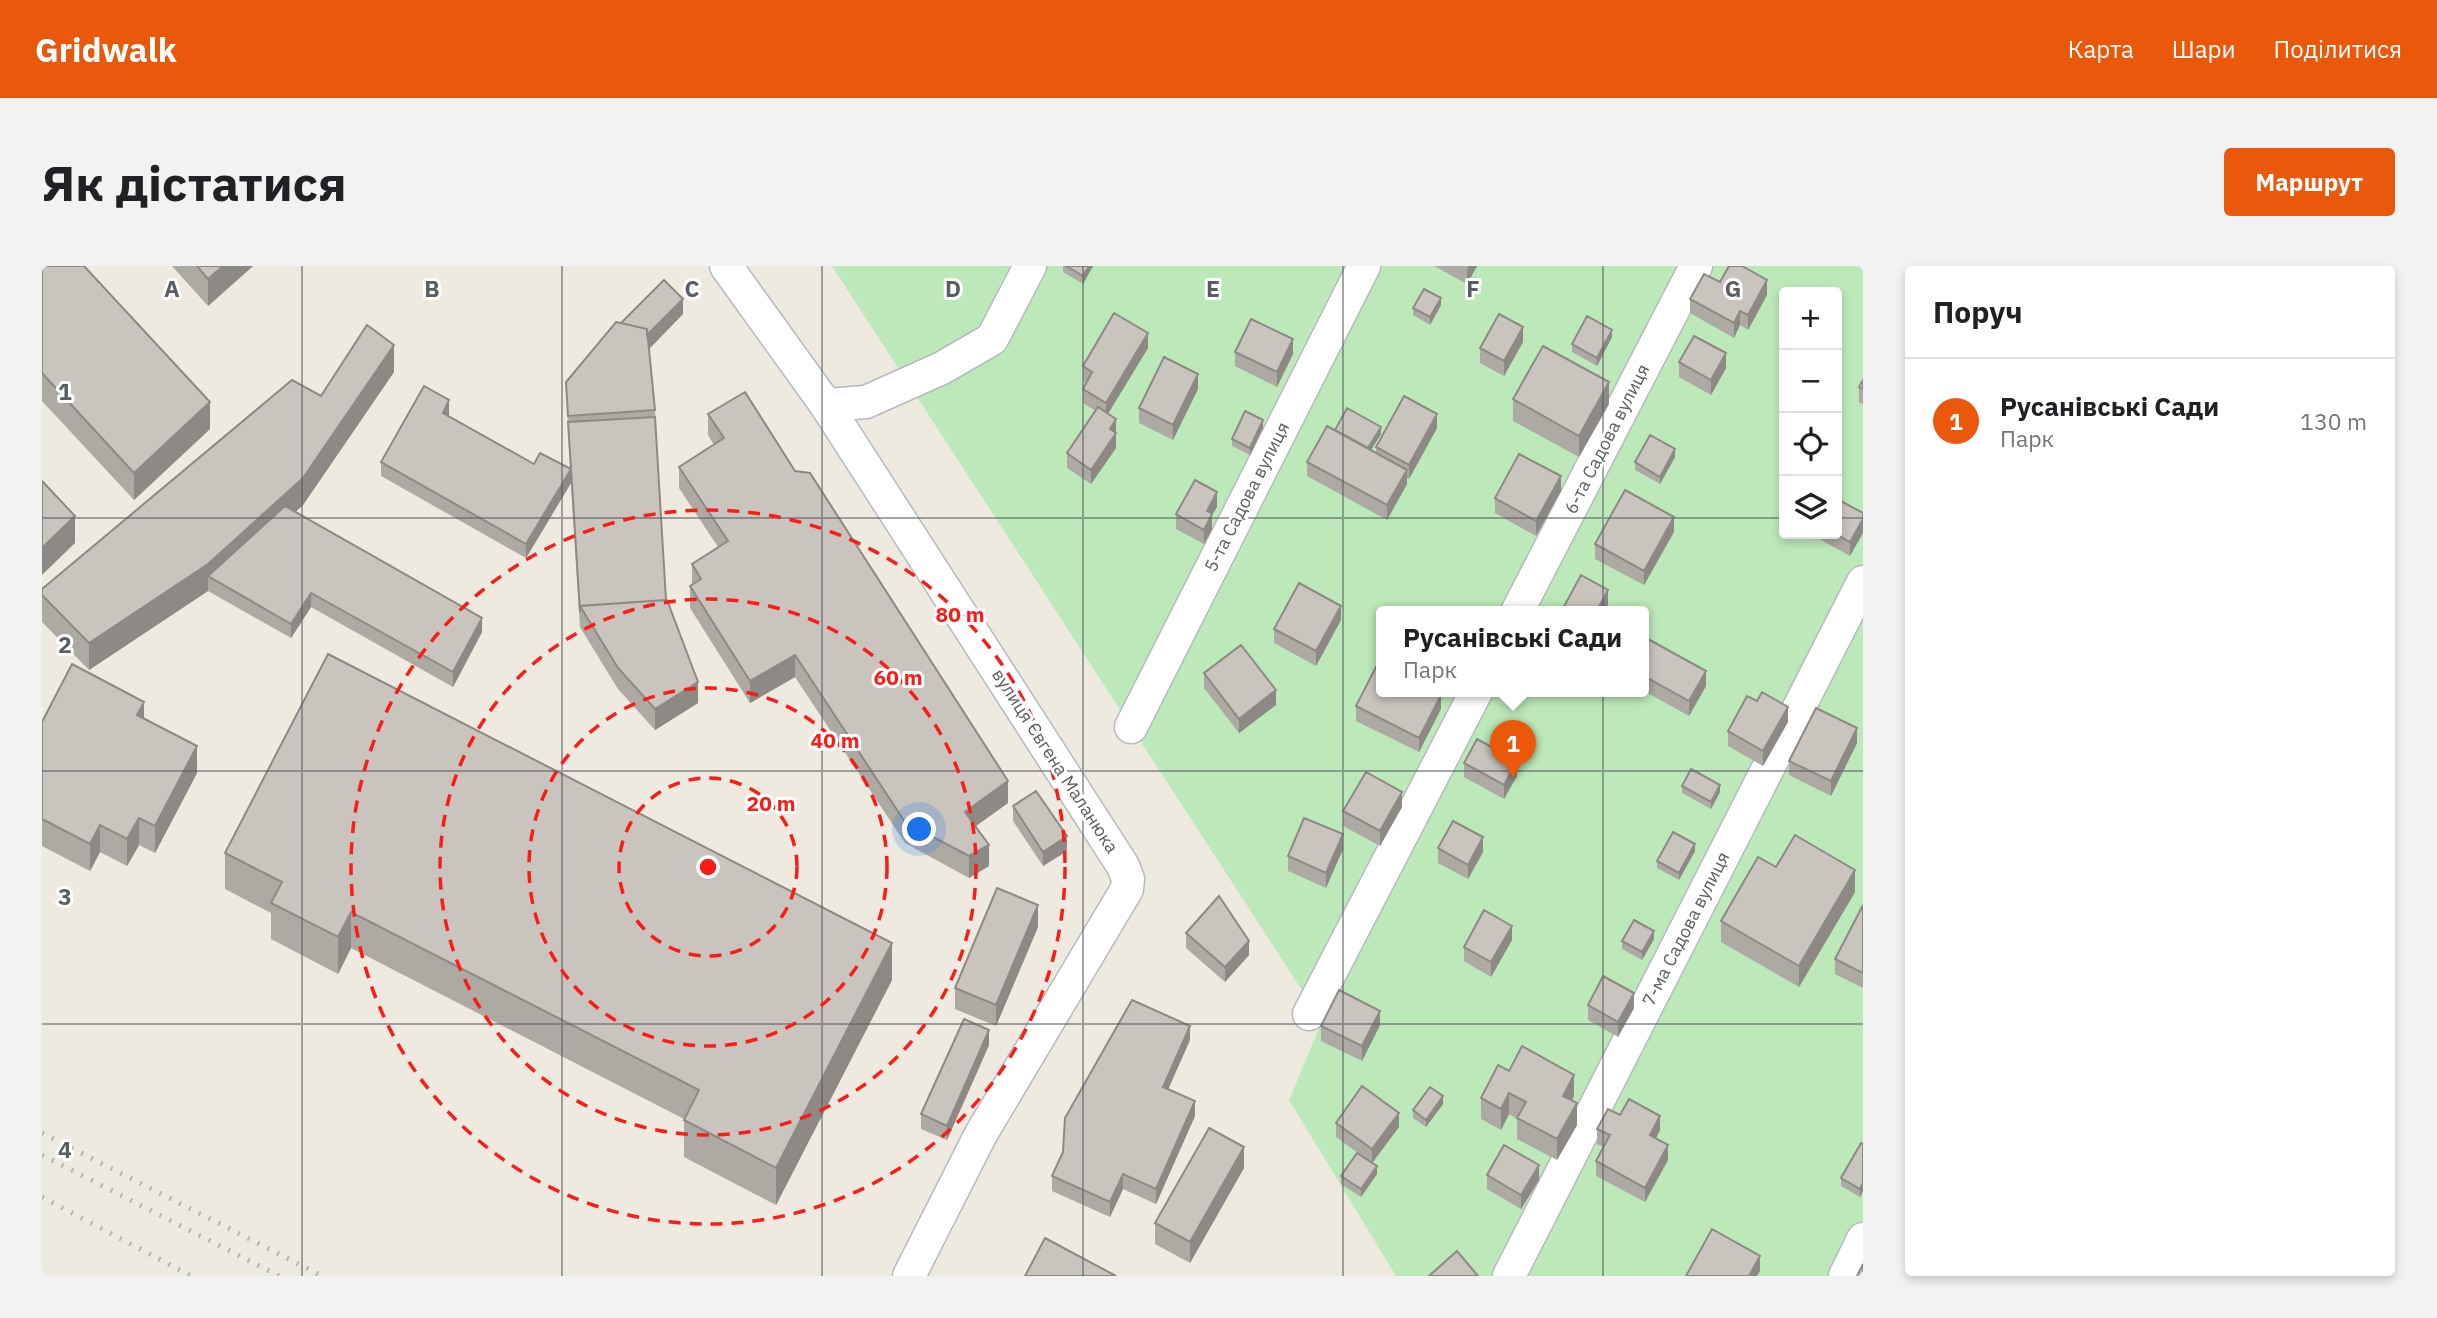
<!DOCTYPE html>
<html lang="uk">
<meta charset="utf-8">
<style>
body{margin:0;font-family:"IBM Plex Sans",sans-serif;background:#f2f2f2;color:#202124}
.controls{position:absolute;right:21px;top:21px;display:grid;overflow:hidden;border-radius:7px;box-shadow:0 4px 10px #0003}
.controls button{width:63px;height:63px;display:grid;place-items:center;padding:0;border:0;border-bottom:2px solid #e0e0e0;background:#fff;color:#202124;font:35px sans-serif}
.you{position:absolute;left:878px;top:564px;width:24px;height:24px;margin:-18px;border:5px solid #fff;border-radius:50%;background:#1a73e8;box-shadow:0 0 0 10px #1a73e833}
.badge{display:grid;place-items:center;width:46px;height:46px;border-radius:50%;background:#ea580c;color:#fff;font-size:23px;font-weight:700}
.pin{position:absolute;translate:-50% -58px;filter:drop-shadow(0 2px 4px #0008)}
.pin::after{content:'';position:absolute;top:37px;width:24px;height:21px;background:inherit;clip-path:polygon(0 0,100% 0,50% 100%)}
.popup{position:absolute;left:1334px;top:340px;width:273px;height:91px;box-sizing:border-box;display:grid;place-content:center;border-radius:7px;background:#fff;filter:drop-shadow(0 2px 5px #0005);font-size:23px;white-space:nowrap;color:#757577}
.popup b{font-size:26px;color:#202124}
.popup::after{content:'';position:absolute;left:50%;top:100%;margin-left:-14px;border:14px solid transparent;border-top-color:#fff}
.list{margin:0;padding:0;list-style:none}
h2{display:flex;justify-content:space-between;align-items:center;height:91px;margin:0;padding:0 28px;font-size:30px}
h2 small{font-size:23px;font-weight:400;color:#757577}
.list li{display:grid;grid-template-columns:46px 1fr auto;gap:21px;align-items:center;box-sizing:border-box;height:126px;padding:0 28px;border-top:2px solid #e0e0e0}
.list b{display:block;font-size:26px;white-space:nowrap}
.list p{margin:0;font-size:23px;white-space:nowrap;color:#757577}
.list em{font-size:23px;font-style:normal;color:#757577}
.icon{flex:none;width:38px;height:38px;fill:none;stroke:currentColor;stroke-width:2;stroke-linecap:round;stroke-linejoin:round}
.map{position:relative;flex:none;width:1821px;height:1010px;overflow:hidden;border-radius:7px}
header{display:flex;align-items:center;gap:42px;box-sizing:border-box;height:98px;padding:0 35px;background:#ea580c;color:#fff}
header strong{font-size:33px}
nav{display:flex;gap:38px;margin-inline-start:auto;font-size:24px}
.intro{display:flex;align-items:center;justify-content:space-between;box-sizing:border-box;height:168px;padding:0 42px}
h1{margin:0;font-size:49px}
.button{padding:18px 32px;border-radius:7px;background:#ea580c;color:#fff;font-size:24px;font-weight:700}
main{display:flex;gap:42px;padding:0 42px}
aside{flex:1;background:#fff;border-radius:7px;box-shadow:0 4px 10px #0003}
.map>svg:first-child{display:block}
.green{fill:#bde9ba;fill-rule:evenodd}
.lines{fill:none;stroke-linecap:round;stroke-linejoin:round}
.street-casing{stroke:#b6babf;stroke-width:35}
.street{stroke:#fff;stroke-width:32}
.rail{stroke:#b3b4b4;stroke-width:5;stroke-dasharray:2 9;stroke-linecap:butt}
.wall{fill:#ada9a3}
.shaded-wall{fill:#8d8984}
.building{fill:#c9c4bd;stroke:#8d8984;stroke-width:2}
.grid{fill:none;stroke:#595e63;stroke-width:2;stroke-opacity:0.55}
.ring{fill:none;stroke:#fb1c19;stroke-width:3.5;stroke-dasharray:12 9}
.labels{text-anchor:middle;stroke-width:6;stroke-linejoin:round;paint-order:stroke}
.street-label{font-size:18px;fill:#595e63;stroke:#fff}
.grid-label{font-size:23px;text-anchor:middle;font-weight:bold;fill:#595e63;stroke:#fff;stroke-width:6;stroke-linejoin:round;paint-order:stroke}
.centre{fill:#fb1c19;stroke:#fff;stroke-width:3.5}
.ring-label{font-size:21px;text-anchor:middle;font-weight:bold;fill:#fb1c19;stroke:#fff;stroke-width:6;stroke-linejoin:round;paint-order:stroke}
</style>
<header>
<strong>Gridwalk</strong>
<nav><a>Карта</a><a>Шари</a><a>Поділитися</a></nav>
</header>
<div class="intro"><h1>Як дістатися</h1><a class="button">Маршрут</a></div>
<main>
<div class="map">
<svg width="1821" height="1010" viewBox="0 0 1821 1010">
<rect width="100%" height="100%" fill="#eeeae0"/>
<path class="green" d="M790,0H1821V1010H1354L1247,834L1280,755ZM1742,26H1795V268H1742ZM1340,346H1602V426H1340Z"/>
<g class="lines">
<g class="street-casing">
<path id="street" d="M684,0L784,139L1081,600L1086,613L1085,623L939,868L867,1010
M784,139L824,136L900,102L950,73L988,0
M1475,346L1654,0
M1089,461L1322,0
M1267,748L1434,426
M1467,1010L1821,316
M1803,1010L1821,973"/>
</g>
<use href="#street" class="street"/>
<path class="rail" d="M0,867L280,1010
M0,889L237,1010
M0,931L149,1010"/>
</g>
<path class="wall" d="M0,0L168,163L92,234L0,135Z
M130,0H211L166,40Z
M1021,0H1051L1041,18L1021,6Z
M1392,0H1435L1425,18Z
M1678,16L1725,29L1706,64L1698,59L1692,72L1648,47V33Z
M1399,39L1388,59L1371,49V42Z
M641,48L607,83L613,144L624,334L656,437L613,464L576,423L538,361L529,217L484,292L339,210V196L407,149V150L492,198L528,202L524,116L579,57Z
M1570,71L1555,100L1530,86V78Z
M1481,76L1462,110L1438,97V82Z
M1106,82L1066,148L1074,153V182L1049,218L1025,202V187L1054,145L1041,137V123L1044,117L1041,115V100Z
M1193,86L1251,88L1235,121L1193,100Z
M1637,96L1684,102L1669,129L1637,111Z
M352,106L261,239L253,246L440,366L411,421L269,341L249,372L166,325L47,404L0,356V323L279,130Z
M1821,114V138L1817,136V121Z
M1156,123L1131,174L1097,157V142Z
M1471,133L1567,138L1537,191L1471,155Z
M666,148L966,537L933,560L947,600L927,612L863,577L753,411L708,437L648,342V320L650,319V298L676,281L637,222V201L672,179L666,169Z
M1221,162L1208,189L1190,180V173Z
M1395,162L1367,213L1365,212V218L1345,254L1265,210V196L1339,168L1329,184L1334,187V181Z
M1633,191L1618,218L1593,204V196Z
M1519,225L1494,270L1453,247V232Z
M1175,241L1170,249V263L1162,278L1134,263V248Z
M1821,247L1808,290L1779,274V268H1795Z
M1632,266L1602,319L1553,293V278Z
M1299,354L1274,400L1232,377V363Z
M1602,380L1664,420L1647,450L1602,425Z
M1162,407L1234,439L1197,467L1162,422Z
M1314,440L1399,443L1377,486L1314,455Z
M102,453L155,507L113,587L97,579L85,600L58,586L48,605L0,580V456Z
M1746,456L1721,500L1686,480V465Z
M1815,477L1789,530L1747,509V495Z
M1422,497L1475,510L1462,533L1422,511Z
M1640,520L1678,526L1669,543L1640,527Z
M971,540L1025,585L1001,600L971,555Z
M1360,541L1338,580L1301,560V545Z
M1396,582L1441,586L1426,613L1396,597Z
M1301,583L1284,622L1246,605V590Z
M1653,585L1637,614L1615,602V595Z
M183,587L850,714L734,939L642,891V853L309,682L296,708L229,673V647L183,623Z
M1734,601L1813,626L1757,721L1679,676V655Z
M1821,639V722L1793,708V693Z
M996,661L954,760L913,743V722Z
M1144,667L1207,689L1183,716L1144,682Z
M1612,673L1600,694L1580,683V675Z
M1470,674L1449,711L1422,695V681Z
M1546,739L1592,742L1576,771L1546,754Z
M1338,759L1320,795L1279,775V760Z
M1148,774L1126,823L1153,850L1114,938L1081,923L1068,951L1010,925V910Z
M947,779L905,874L879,863V848Z
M1467,805L1532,830L1530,835L1535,859L1515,894L1475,873V853L1467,848L1459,864L1439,853V832Z
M1401,838L1384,861L1371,852V844Z
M1578,849L1618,864L1614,872L1626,894L1603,936L1554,910V895L1562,881L1555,878V863Z
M1294,857L1357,861L1330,897L1335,908L1319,931L1299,918V910L1316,887L1294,871Z
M1821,878V925L1818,931L1799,920V912Z
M1202,902L1148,997L1113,978V957Z
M1445,909L1497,914L1479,943L1445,923Z"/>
<path class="shaded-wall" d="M181,0H211L166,40V13Z
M1047,0H1051L1041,18V10Z
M1427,0H1435L1425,18V3Z
M1725,14V29L1706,64V49Z
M1399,32V39L1388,59V51Z
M641,33V48L605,85V70Z
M1698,45V59L1692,72V57Z
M1481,61V76L1462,110V95Z
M1570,64V71L1555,100V92Z
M1106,67V82L1064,151V137Z
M1251,73V88L1235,121V106Z
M352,79V106L261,239L176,316L166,310V325L47,404V377Z
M1684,87V102L1669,129V114Z
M1156,108V123L1131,174V159Z
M1567,116V138L1537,191V170Z
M407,134V149L401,161V147Z
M168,136V163L92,234V207Z
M1395,148V162L1367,213V199Z
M1074,153V182L1049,218V204L1068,163Z
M1221,154V162L1208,189V182Z
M1339,161V168L1326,189V182Z
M1633,183V191L1618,218V211Z
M529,203V217L484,292V278Z
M1365,204V218L1345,254V239Z
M1519,210V225L1494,270V255Z
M1175,226V241L1170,249V263L1162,278V264L1165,245Z
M33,250V277L0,309V282Z
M1632,251V266L1602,319V305Z
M1821,253V267L1808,290V276Z
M1566,324V339L1562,346H1554Z
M269,327V341L249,372V358Z
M1299,340V354L1274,400V385Z
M440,352V366L411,421V406Z
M753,389V411L708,437V415Z
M1664,405V420L1647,450V435Z
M656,416V437L613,464V443Z
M1234,424V439L1197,467V453Z
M1399,429V443L1377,486V472Z
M102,436V463L95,449Z
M1746,441V456L1721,500V485Z
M1815,462V477L1789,530V515Z
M155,480V507L113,587V560Z
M1475,495V510L1462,533V519Z
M966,515V537L923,568V546Z
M1678,519V526L1669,543V536Z
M1360,526V541L1338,580V565Z
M97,552V579L85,600V573Z
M58,559V586L48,605V578Z
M1301,568V583L1284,622V607Z
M1025,570V585L1001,600V586Z
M1441,571V586L1426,613V599Z
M1653,578V585L1637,614V607Z
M947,579V600L927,612V590Z
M1813,604V626L1757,721V700Z
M996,639V661L954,760V739Z
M309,646V682L296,708V671Z
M1470,660V674L1449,711V696Z
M1612,665V673L1600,694V686Z
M1207,675V689L1183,716V701Z
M850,677V714L734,939V902Z
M1592,727V742L1576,771V756Z
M1338,745V759L1320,795V780Z
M1148,760V774L1121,835V821Z
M947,764V779L905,874V860Z
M1532,809V830L1521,851V830Z
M1467,827V848L1459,864V843Z
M1401,830V838L1384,861V854Z
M1153,835V850L1114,938V923Z
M1535,837V859L1515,894V873Z
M1357,847V861L1330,897V883Z
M1618,850V864L1608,884V869Z
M1626,879V894L1603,936V922Z
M1202,881V902L1148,997V976Z
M1497,899V914L1479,943V929Z
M1335,900V908L1319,931V923Z
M1081,908V923L1068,951V936Z
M1821,917V925L1818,931V923Z
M1718,990V1005L1715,1010H1707Z"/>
<path class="building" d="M0,0H42L168,136L92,207L0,107Z
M155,0H181L166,13Z
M1024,0H1047L1041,10Z
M1687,0H1700L1725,14L1706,49L1698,45L1692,57L1648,33L1662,8L1678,16Z
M622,14L641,33L605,69V63L579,57Z
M1382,23L1399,32L1388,51L1371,42Z
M1072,47L1106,67L1064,137L1041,123L1050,106L1041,100Z
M1457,48L1481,61L1462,95L1438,82Z
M1545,50L1570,64L1555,92L1530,78Z
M1209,53L1251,73L1235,106L1193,86Z
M574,56L605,63L613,144L526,150L524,116Z
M325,59L352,79L261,212L166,298L47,377L0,329V323L250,114L279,130Z
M1652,70L1684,87L1669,114L1637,96Z
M1501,80L1567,116L1537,170L1471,133Z
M1122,91L1156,108L1131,159L1097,142Z
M1821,114V123L1817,121Z
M382,120L407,134L401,147L492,198L498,187L529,203L526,156L613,151L624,334L538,340V346L529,203L484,278L339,196Z
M703,126L753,205L768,207L966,515L923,546L947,579L927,590L863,556L753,389L708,415L648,320L659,313L650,298L686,275L637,201L682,172L666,148Z
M1362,130L1395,148L1367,199L1334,181Z
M1056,141L1074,153L1068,163L1074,167L1049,204L1025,187Z
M1305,142L1339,161L1326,182L1293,164Z
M1203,145L1221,154L1208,182L1190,173Z
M1285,160L1365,204L1345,239L1265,196Z
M1608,169L1633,183L1618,211L1593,196Z
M1477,188L1519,210L1494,255L1453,232Z
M1153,214L1175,226L1165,245L1170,248L1162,264L1134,248Z
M0,215L33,250L0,282Z
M1583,224L1632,251L1602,305L1553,278Z
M1795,233L1821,247V253L1808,276L1794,268Z
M243,240L440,352L411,406L269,327L249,358L166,310Z
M1539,309L1566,324L1554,346H1519Z
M1257,317L1299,340L1274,385L1232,363Z
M625,334L656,416L613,443L576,402L538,340Z
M1606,373L1664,405L1647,435L1602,410V380Z
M1199,379L1234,424L1197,453L1162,407Z
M286,388L850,677L734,902L642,854L657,824L309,646L296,671L229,637L240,616L183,587Z
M1336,397L1340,399V426H1394L1399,429L1377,472L1314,440Z
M30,398L102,436L95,449L155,480L113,560L97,552L85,573L58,559L48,578L0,553V456Z
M1720,426L1746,441L1721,485L1686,465L1705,430L1715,435Z
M1774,442L1815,462L1789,515L1747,495Z
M1435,473L1475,495L1462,519L1422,497Z
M1649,503L1678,519L1669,536L1640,520Z
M1324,506L1360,526L1338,565L1301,545Z
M994,525L1025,570L1001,586L971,540Z
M1262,552L1301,568L1284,607L1246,590Z
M1411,555L1441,571L1426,599L1396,582Z
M1631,566L1653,578L1637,607L1615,595Z
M1753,569L1813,604L1757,700L1679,655L1716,591L1734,601Z
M955,622L996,639L954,739L913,722Z
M1177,630L1207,675L1183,701L1144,667Z
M1821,639V707L1793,693Z
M1442,644L1470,660L1449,696L1422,681Z
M1592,654L1612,665L1600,686L1580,675Z
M1561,710L1592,727L1576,756L1546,739Z
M1297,724L1338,745L1320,780L1279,760Z
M1090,734L1148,760L1121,821L1153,835L1114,923L1081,908L1068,936L1010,910L1021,886L1023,852Z
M922,753L947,764L905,860L879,848Z
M1480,780L1532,809L1521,830L1535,837L1515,873L1475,852L1484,836L1467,827L1459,843L1439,832L1456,799L1467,805Z
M1320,820L1357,847L1330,883L1294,857Z
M1388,821L1401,830L1384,854L1371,844Z
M1587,833L1618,850L1608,869L1626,879L1603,922L1554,895L1568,869L1555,863L1566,843L1578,849Z
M1167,862L1202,881L1148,976L1113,957Z
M1819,877L1821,878V917L1818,923L1799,912Z
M1462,879L1497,899L1479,929L1445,909Z
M1315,887L1335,900L1319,923L1299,910Z
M1670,963L1718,990L1707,1010H1644Z
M1003,972L1074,1010H983Z
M1415,985L1436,1010H1387Z
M1821,998V1010H1815Z"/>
<path class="grid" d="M260,0V1010M520,0V1010M780,0V1010M1041,0V1010M1301,0V1010M1561,0V1010M0,252H1742M1795,252H1821M0,505H1821M0,758H1821"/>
<g class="ring">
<circle cx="666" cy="601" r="89"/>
<circle cx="666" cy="601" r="179"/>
<circle cx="666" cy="601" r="268"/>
<circle cx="666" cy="601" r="357"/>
</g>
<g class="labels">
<g class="street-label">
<text transform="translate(1565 173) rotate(-63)" y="6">6-та Садова вулиця</text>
<text transform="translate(1205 231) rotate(-63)" y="6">5-та Садова вулиця</text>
<text transform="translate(1013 495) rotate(57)" y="6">вулиця Євгена Маланюка</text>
<text transform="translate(1644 663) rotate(-63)" y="6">7-ма Садова вулиця</text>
</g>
</g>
<g class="grid-label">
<text x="130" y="31">A</text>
<text x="390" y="31">B</text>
<text x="650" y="31">C</text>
<text x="911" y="31">D</text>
<text x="1171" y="31">E</text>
<text x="1431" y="31">F</text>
<text x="1691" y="31">G</text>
<text x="23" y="134">1</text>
<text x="23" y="387">2</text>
<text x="23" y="639">3</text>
<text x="23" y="892">4</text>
</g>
<circle cx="666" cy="601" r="10" class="centre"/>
<g class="ring-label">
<text x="918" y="356">80 m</text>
<text x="856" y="419">60 m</text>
<text x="793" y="482">40 m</text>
<text x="729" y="545">20 m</text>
</g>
</svg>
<div class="controls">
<button>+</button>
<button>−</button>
<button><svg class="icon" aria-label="locate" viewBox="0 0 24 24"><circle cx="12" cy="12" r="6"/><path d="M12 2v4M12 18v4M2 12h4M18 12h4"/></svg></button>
<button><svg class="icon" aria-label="layers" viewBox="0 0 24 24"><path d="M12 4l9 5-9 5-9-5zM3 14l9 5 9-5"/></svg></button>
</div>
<div class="you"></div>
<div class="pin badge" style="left:1471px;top:512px">1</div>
<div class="popup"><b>Русанівські Сади</b>Парк</div>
</div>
<aside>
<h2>Поруч<small></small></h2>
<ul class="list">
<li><span class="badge">1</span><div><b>Русанівські Сади</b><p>Парк</p></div><em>130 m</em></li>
</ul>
</aside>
</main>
